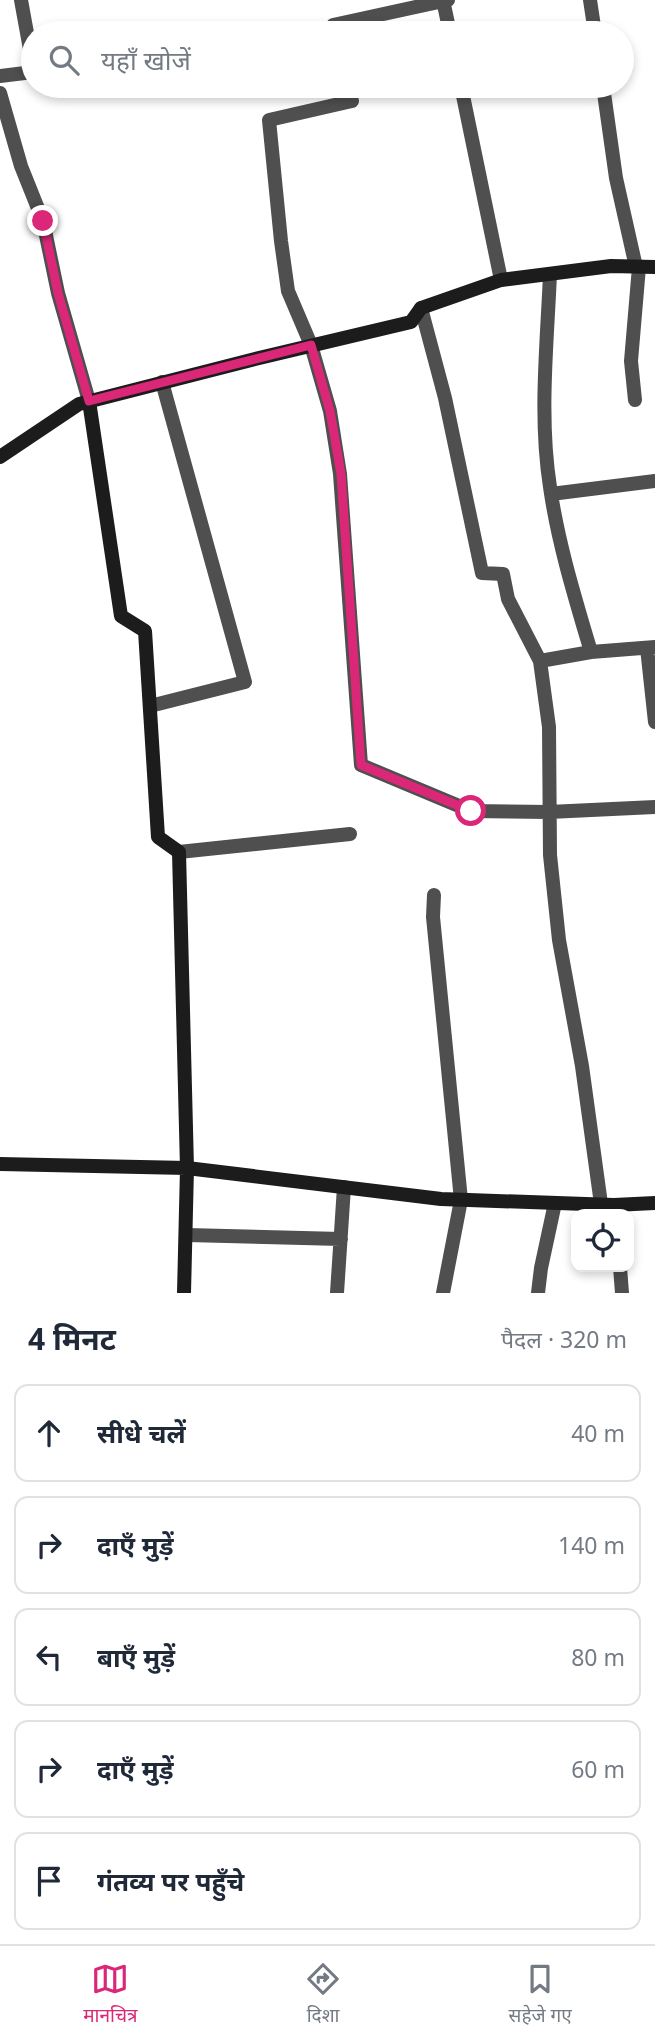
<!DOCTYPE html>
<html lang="hi">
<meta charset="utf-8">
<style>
body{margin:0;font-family:"Noto Sans","Noto Sans Devanagari",sans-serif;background:#f6f6f7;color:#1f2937}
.controls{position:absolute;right:21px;bottom:21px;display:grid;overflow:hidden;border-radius:14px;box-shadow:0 4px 10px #0003}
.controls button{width:63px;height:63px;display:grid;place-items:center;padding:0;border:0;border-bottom:2px solid #e0e1e3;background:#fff;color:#1f2937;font:35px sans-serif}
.stop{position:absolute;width:21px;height:21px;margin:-16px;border:5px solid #db2777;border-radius:50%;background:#fff}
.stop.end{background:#db2777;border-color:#fff;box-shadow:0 2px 7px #0008}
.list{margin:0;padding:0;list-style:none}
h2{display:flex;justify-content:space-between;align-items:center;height:91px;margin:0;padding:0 28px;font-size:30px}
h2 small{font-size:23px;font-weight:400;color:#747a83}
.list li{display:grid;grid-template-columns:46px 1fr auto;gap:21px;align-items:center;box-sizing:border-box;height:98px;margin:0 14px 14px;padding:0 14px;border:2px solid #e0e1e3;border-radius:14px}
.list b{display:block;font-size:26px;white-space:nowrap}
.list em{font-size:23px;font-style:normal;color:#747a83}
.icon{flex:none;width:38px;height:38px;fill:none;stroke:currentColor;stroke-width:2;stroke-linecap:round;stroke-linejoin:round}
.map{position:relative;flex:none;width:655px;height:1293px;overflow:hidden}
.search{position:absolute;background:#fff;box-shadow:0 4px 10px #0003;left:21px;right:21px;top:21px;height:77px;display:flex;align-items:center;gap:18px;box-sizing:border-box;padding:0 24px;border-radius:38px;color:#747a83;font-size:26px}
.sheet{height:651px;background:#fff}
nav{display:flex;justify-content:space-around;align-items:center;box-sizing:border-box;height:98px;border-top:2px solid #e0e1e3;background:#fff;font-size:19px;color:#747a83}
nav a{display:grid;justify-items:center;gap:4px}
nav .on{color:#db2777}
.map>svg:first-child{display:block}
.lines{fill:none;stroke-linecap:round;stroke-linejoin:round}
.street{stroke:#4f4f4f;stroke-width:14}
.secondary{stroke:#1c1c1c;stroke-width:14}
.route{stroke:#db2777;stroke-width:9}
</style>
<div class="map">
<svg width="655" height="1293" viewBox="0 0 655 1293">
<rect width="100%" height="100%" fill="#fff"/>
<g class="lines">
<path class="street" d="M21,0L33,66
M443,0L450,33
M590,0L595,33
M335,33L333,25L448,0
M0,76L33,72
M348,86L352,101L269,120L281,241L288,291L311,345L330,411L340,474L361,765L471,811L549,812L655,807
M461,86L501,280
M603,86L616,178L636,267
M0,93L21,166L43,221L58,293L89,401
M550,274C547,345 539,417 550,487C558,543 575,598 591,652
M421,308L445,398L482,573L503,574L508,599L540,661L549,727L550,855L559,940L582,1066L601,1204
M635,400L631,361L639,267
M551,494L655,481
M647,648L655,722
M540,661L591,652L655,647
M150,706L245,682L162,382
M179,852L350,834
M434,895L433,917L461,1200L443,1293
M187,1235L341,1239
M620,1267L622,1293
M337,1293L344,1187
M538,1293L541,1268L555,1203"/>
<path class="secondary" d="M89,401L121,616L145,631L158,837L179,852L187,1168L184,1293
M0,457L79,404L255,359L411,322L421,308L501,280L611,266L655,267
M0,1164L187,1168L441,1199L614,1205L655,1203"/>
</g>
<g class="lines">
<path class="route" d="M43,221L58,293L89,401L311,345L330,411L341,474L361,765L471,811"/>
</g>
</svg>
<div class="controls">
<button><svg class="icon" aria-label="locate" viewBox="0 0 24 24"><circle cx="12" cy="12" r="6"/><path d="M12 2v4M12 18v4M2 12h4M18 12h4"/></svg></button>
</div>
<div class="stop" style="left:471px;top:811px"></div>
<div class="stop end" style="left:43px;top:221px"></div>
<div class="search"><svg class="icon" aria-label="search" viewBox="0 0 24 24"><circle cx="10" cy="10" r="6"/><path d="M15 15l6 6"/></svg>यहाँ खोजें</div>
</div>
<section class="sheet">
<h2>4 मिनट<small>पैदल · 320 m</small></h2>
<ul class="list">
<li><svg class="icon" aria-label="ahead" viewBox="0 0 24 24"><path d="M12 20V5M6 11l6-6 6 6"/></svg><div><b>सीधे चलें</b></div><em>40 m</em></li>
<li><svg class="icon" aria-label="right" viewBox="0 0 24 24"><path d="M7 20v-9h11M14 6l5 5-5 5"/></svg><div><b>दाएँ मुड़ें</b></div><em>140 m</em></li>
<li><svg class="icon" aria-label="left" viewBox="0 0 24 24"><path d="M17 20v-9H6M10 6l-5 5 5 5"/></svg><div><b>बाएँ मुड़ें</b></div><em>80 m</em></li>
<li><svg class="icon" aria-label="right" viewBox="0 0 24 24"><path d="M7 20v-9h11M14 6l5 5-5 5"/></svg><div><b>दाएँ मुड़ें</b></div><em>60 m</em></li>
<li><svg class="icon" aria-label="arrive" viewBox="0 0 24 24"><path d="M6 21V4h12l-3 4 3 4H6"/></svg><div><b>गंतव्य पर पहुँचे</b></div></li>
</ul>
</section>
<nav>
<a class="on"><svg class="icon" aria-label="map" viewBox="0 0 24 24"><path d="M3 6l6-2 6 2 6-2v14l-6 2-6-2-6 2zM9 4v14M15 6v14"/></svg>मानचित्र</a>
<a><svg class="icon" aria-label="directions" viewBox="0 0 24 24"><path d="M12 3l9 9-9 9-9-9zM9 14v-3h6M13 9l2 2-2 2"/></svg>दिशा</a>
<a><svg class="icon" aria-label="saved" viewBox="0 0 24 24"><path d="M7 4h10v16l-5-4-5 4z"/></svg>सहेजे गए</a>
</nav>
